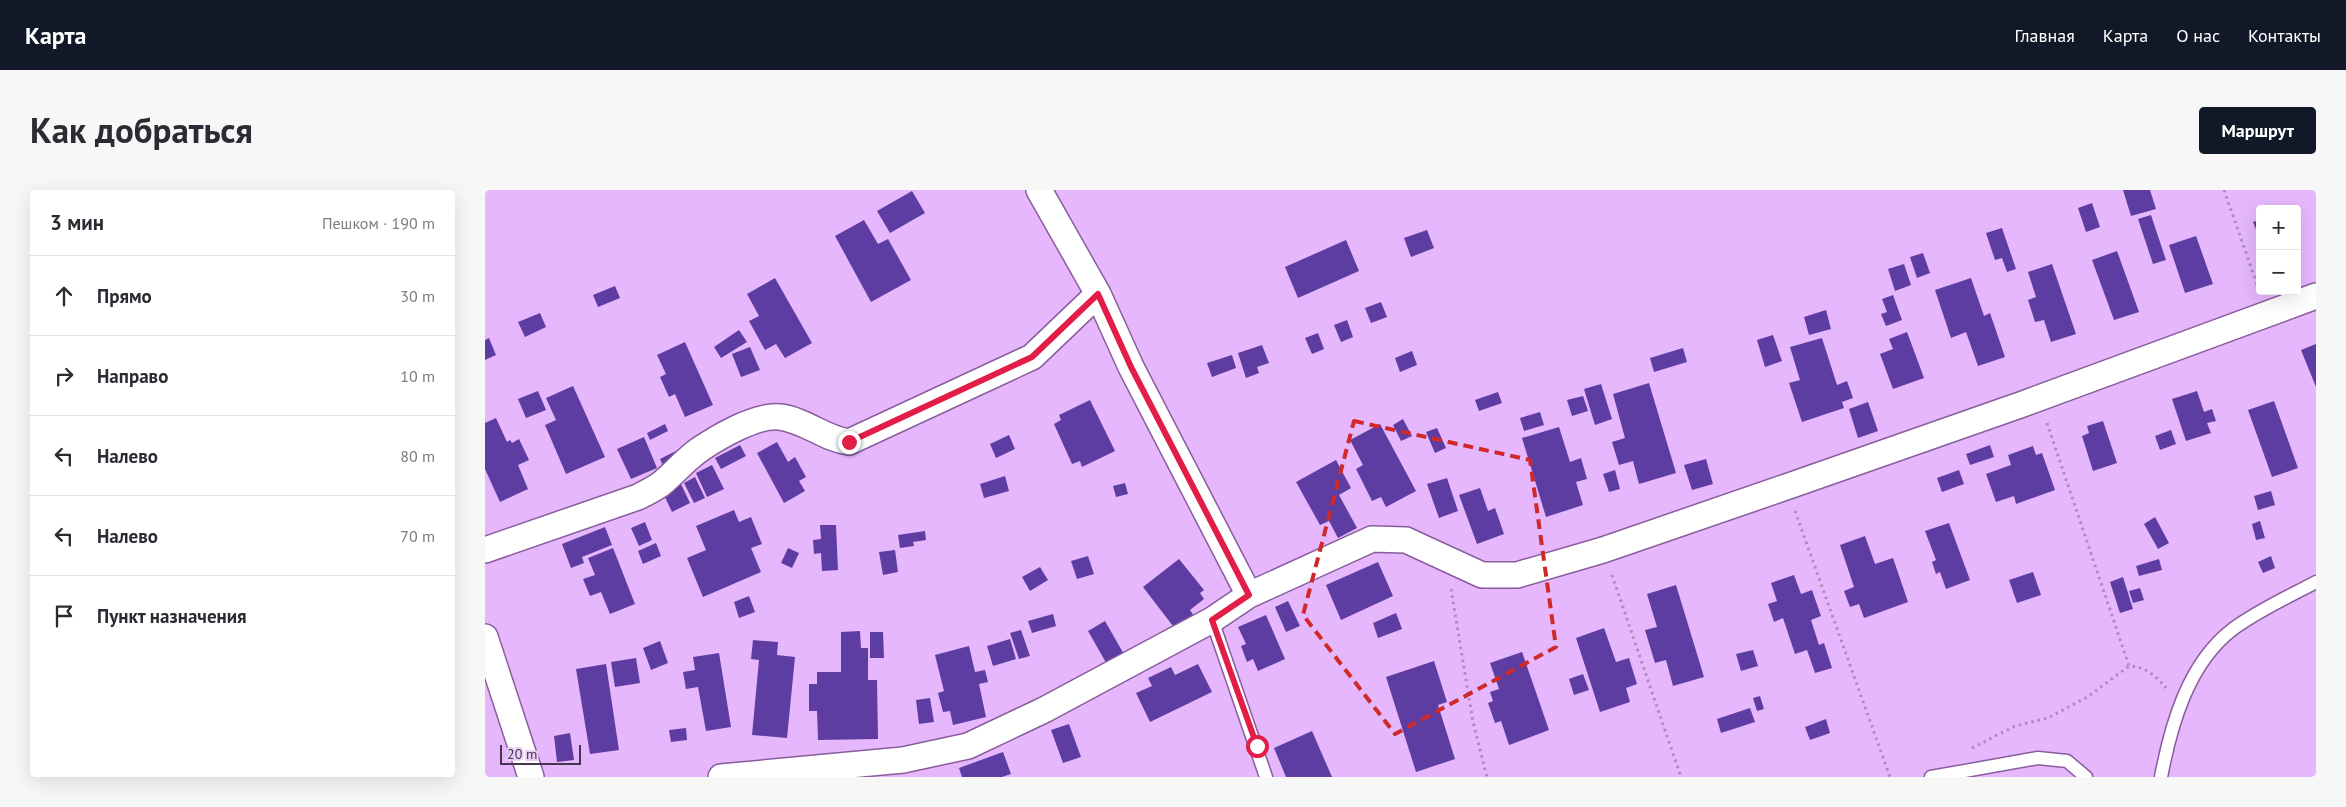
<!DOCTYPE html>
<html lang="ru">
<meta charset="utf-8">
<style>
body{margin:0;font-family:"PT Sans",sans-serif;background:#f7f7f7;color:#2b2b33}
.controls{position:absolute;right:15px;top:15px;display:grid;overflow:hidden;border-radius:5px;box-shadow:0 5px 20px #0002}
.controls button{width:45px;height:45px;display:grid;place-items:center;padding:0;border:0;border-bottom:1px solid #e1e1e2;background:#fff;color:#2b2b33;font:25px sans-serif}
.scale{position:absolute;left:15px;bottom:12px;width:81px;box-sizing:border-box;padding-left:5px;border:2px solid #473450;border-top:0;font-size:14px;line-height:18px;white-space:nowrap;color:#473450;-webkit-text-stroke:4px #e9cdf7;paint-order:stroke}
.stop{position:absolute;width:15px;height:15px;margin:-11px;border:4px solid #e11d48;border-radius:50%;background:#fff}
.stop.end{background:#e11d48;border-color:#fff;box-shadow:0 1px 5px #0008}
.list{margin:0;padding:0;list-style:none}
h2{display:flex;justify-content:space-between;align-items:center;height:65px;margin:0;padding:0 20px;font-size:21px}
h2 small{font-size:16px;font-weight:400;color:#7c7c81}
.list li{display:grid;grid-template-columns:32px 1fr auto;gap:15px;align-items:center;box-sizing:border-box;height:80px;padding:0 20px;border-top:1px solid #e1e1e2}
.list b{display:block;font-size:19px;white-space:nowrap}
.list em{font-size:16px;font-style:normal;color:#7c7c81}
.icon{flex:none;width:28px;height:28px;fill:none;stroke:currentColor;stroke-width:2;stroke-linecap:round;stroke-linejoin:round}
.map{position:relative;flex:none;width:1831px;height:587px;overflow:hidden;border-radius:5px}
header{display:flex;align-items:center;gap:30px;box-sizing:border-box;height:70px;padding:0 25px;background:#111827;color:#fff}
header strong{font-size:24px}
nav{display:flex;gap:28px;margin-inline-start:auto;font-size:18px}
.intro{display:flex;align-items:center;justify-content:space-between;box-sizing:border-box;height:120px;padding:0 30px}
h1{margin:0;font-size:35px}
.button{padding:12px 22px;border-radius:5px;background:#111827;color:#fff;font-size:18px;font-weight:700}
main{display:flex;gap:30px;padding:0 30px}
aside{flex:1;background:#fff;border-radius:5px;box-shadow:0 5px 20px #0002}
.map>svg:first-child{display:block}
.building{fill:#5d3da1}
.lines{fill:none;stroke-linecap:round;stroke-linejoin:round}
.lane-casing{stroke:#885d9c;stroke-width:15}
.street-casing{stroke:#885d9c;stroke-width:28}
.path{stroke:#af8ac1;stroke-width:3;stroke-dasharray:2.5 4;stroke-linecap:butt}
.lane{stroke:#fff;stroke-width:12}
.street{stroke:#fff;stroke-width:25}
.route{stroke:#e11d48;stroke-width:6}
.marked{fill:none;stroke:#cf292a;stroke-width:4;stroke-dasharray:10 6;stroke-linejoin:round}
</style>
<header>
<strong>Карта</strong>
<nav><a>Главная</a><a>Карта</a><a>О нас</a><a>Контакты</a></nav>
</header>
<div class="intro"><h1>Как добраться</h1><a class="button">Маршрут</a></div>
<main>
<aside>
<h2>3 мин<small>Пешком · 190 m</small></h2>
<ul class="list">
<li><svg class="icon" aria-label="ahead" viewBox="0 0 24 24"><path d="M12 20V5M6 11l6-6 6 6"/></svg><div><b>Прямо</b></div><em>30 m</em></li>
<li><svg class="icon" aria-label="right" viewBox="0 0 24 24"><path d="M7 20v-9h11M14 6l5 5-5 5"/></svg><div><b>Направо</b></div><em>10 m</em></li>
<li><svg class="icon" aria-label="left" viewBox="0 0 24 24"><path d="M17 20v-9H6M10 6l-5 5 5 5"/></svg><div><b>Налево</b></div><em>80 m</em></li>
<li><svg class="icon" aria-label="left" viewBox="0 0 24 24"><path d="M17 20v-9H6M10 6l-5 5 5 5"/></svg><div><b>Налево</b></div><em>70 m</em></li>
<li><svg class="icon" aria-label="arrive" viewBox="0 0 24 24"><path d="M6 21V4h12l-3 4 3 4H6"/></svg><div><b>Пункт назначения</b></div></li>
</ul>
</aside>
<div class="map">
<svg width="1831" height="587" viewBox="0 0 1831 587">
<rect width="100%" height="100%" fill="#e6b7fd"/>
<path class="building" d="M1638,0H1665L1671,19L1646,26Z
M427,1L440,23L405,43L392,21Z
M1607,13L1615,37L1601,42L1593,18Z
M1666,25L1681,70L1668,74L1653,29Z
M379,30L393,54L403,49L426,90L386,112L350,46Z
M1775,30V49L1768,32Z
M1517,38L1531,79L1522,82L1517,68L1510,70L1501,43Z
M942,40L949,58L926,67L919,48Z
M1711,46L1728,94L1700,103L1684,55Z
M861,50L874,81L813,108L800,77Z
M1632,61L1654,122L1629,130L1607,70Z
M1438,63L1445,83L1432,88L1425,67Z
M1419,74L1426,95L1410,101L1403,79Z
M1567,74L1591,144L1566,152L1559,130L1550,132L1543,110L1551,107L1543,82Z
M290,88L327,153L300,168L291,154L280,160L264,131L274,126L262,104Z
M1486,88L1499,126L1505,123L1520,167L1493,176L1481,142L1466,148L1450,100Z
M130,96L135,108L113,117L108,105Z
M1408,105L1417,130L1401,136L1396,124L1402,122L1397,109Z
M896,112L902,127L886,133L880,118Z
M1341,120L1346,139L1324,145L1319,127Z
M55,123L61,137L40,147L33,132Z
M862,130L868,147L856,152L849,135Z
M254,140L262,152L236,168L229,157Z
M1422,142L1439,188L1408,199L1395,164L1408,159L1404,149Z
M833,143L839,159L827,164L820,148Z
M1288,145L1297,171L1280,177L1272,150Z
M4,148L11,165L0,170V150Z
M1337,148L1352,195L1362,191L1368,208L1357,212L1359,218L1317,232L1304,193L1315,190L1305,157Z
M200,152L228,215L200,227L190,204L184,207L175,187L181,184L172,165Z
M1831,154V197L1816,160Z
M777,155L784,173L772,177L774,183L761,188L753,163Z
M265,157L275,180L256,187L247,164Z
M1198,158L1202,172L1169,182L1165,168Z
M927,161L932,175L915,182L910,168Z
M747,165L751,178L727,187L722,173Z
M1164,193L1191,283L1154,294L1148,271L1134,275L1127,252L1140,248L1128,204Z
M1116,194L1127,229L1110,235L1099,199Z
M88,196L120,267L81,284L60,235L71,230L61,208Z
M53,201L61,220L41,228L33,209Z
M1712,201L1719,222L1727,219L1731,231L1722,233L1726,243L1701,251L1687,209Z
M1013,202L1017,213L994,221L990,210Z
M1098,206L1103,221L1087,226L1082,210Z
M605,210L630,261L597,277L595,271L587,274L569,234L576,230L574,225Z
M1789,211L1813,278L1787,287L1763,220Z
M1383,212L1393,241L1373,248L1364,219Z
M1055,222L1059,235L1039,241L1035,228Z
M11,228L22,252L25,250L27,253L34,249L44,270L33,275L43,299L15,312L0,279V233Z
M918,229L927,246L916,251L908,235Z
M1618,231L1632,273L1608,281L1597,246L1604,243L1602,236Z
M180,234L183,241L165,250L162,243Z
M895,234L931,301L901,317L896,307L887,311L871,279L878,275L865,250Z
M1074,237L1085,272L1096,268L1102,289L1091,292L1098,315L1061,327L1037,248Z
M952,238L961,258L950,263L941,242Z
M1686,240L1691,254L1675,260L1670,246Z
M524,245L530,259L511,268L505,254Z
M159,247L172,278L146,289L132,259Z
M292,252L303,272L310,267L321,287L314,291L320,301L299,313L272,263Z
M255,255L261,266L236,279L230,268Z
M1505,255L1509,267L1485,275L1481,264Z
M1548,256L1551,265L1557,263L1570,300L1531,314L1529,306L1511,312L1501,284L1526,275L1523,265Z
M191,261L196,270L179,278L175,269Z
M1221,269L1228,294L1207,300L1199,275Z
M851,270L866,298L854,305L872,338L853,348L844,331L835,335L811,292Z
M227,275L239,299L222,307L211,283Z
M1130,280L1135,299L1124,302L1118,284Z
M1474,280L1479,294L1457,302L1452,288Z
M520,286L524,301L499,308L495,294Z
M210,287L220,308L209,313L199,293Z
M962,288L973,321L954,328L942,294Z
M640,293L643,304L631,307L628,296Z
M196,294L205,313L187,322L178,303Z
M995,298L1003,321L1010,318L1019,344L992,354L974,305Z
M1786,301L1790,315L1773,320L1769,306Z
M249,320L254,332L266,327L277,354L266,358L276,382L218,407L202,368L221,360L211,336Z
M1670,327L1684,353L1673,359L1659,334Z
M1775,331L1780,348L1771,350L1767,334Z
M160,332L167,350L154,356L146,338Z
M1464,333L1485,390L1461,399L1455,382L1451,384L1447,372L1451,370L1440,341Z
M335,335H351L353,380L337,381L336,363L329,364L328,350L336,349Z
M120,337L127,355L97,367L99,373L86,378L77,354Z
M440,341L441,350L428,352L429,356L415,358L413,345Z
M1380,346L1390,374L1408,368L1423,412L1379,428L1374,414L1365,417L1359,401L1369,397L1355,355Z
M171,353L176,366L158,374L153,361Z
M128,358L150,414L125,424L116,402L105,406L98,389L110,385L103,368Z
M303,358L314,363L307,378L296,373Z
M410,360L413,382L398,385L394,362Z
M603,366L609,384L592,389L586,371Z
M1786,366L1790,378L1778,383L1773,372Z
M694,369L719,400L715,403L719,409L705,420L709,426L691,440L658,397Z
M1674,369L1677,380L1654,386L1651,376Z
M893,372L908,406L856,430L841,395Z
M555,377L563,390L545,401L537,387Z
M1548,382L1556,405L1532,413L1524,390Z
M1309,385L1316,404L1327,400L1336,426L1326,430L1334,455L1339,453L1347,478L1330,483L1322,460L1310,464L1298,428L1289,432L1283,414L1292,411L1286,393Z
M1638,387L1648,419L1635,423L1625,392Z
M1191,395L1219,487L1188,496L1181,470L1170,473L1160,440L1172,437L1162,404Z
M1655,398L1659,410L1648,413L1644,401Z
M264,406L270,422L254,428L249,412Z
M803,411L815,436L801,442L790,417Z
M911,423L917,439L893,448L888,433Z
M568,424L571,436L547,443L543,431Z
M781,425L800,469L773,481L768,469L762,472L756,456L761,454L753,437Z
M620,431L640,466L623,476L603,441Z
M1119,438L1131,472L1144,468L1152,494L1141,498L1145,512L1115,522L1091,448Z
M536,440L545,466L534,469L525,443Z
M375,441L376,458H383V490H392L393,549L333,550L332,521H324V494H332V482H356V442Z
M385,442H398L399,468H385Z
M525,449L531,469L508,476L502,456Z
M268,450L293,452L292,465L310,467L302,548L267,545L274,470L266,469Z
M175,451L183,473L166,480L158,458Z
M484,456L490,482L500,480L503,492L494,494L501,527L468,535L465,521L458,522L453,503L459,501L450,465Z
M1268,460L1273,476L1256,481L1251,464Z
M1037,462L1064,540L1024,555L1016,531L1010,533L1003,513L1008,511L1005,502L1014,499L1005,473Z
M234,463L246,537L221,541L213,497L201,499L198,482L210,480L208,467Z
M151,468L155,493L130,497L126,472Z
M949,471L962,512L953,515L970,569L931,582L901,487Z
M121,474L134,560L105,564L91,479Z
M713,474L727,502L665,532L651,503L667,496L663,488L686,477L690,485Z
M1098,484L1104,500L1089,505L1084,489Z
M1275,506L1279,519L1272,521L1268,508Z
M445,508L449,532L434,534L431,510Z
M1265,518L1270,532L1236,543L1232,529Z
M1341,529L1345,543L1325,550L1320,537Z
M584,534L596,567L578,573L566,540Z
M201,538L202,550L186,552L184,540Z
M827,541L847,587H801L789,558Z
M85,543L89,570L72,572L69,546Z
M518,562L526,584L517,587H477L474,578Z"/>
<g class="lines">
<g class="lane-casing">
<path id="lane" d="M727,430L781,587
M1446,587L1553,568L1582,571L1601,587
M1676,587C1686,535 1703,473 1748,439C1774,420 1803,407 1831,392"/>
</g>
<g class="street-casing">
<path id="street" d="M554,0L613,104L646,177L764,405
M0,360L153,307C161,303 169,299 176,294C189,283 200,270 214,260C233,247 272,224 295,227C320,230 340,249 364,252L547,167L613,104
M0,447L46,587
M236,587L418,570L483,556L559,520L727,430L764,405L887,349L921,350L997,385H1032L1118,360L1301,297L1538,214L1831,106"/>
</g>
<path class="path" d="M1739,0L1774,100
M1562,233L1644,476C1660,476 1671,486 1681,498
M1310,321L1405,587
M1127,385L1196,587
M966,399L988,532L1002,587
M1487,558L1530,536L1563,528L1604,506L1644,476"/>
<use href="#lane" class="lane"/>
<use href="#street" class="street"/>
</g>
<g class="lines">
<path class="route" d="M364,252L547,167L613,104L646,177L764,405L727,430L772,556"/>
</g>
<path class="marked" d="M869,231L1045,270L1071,457L910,544L818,425Z"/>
</svg>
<div class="controls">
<button>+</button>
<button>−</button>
</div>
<div class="scale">20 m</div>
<div class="stop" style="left:772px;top:556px"></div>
<div class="stop end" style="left:364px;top:252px"></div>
</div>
</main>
